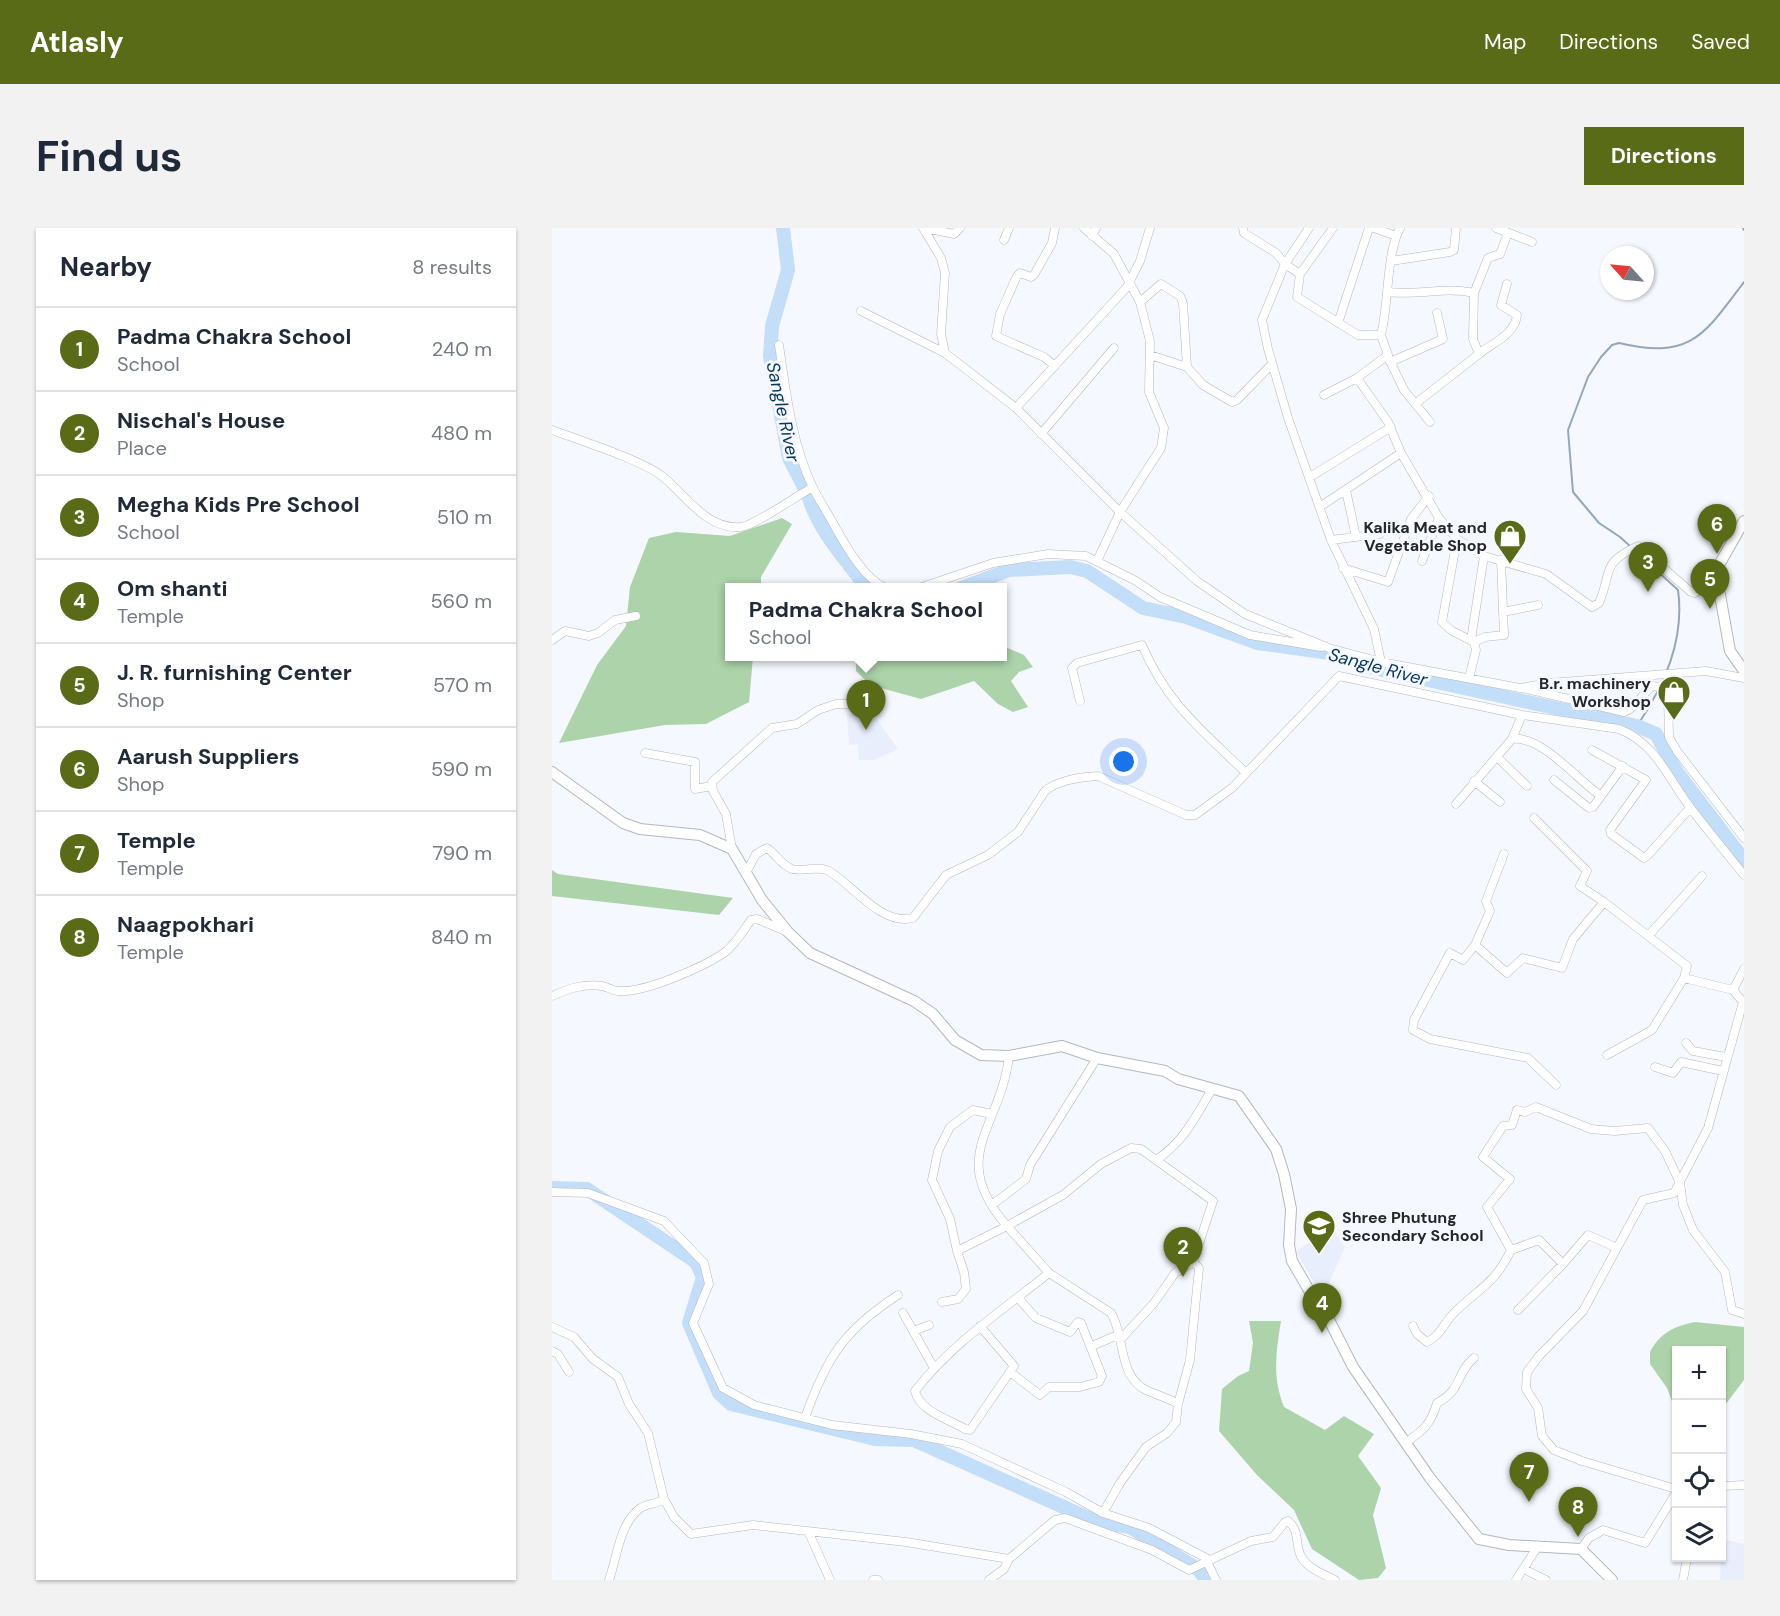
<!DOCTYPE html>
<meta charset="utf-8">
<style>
body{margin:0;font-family:"DM Sans",sans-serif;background:#f2f2f3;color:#1f2937}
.controls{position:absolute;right:18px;bottom:18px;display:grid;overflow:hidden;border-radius:0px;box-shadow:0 2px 4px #0004}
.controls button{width:54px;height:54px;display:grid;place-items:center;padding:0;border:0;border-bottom:2px solid #e0e1e3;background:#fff;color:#1f2937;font:30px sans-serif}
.compass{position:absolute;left:1048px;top:18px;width:54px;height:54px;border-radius:50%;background:#fff;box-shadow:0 2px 4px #0004;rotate:297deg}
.you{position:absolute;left:572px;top:534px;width:21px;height:21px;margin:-15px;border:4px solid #fff;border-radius:50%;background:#1a73e8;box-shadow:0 0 0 9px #1a73e833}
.badge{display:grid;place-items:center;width:39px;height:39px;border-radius:50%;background:#5a6b17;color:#fff;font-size:20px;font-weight:700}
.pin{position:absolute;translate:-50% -50px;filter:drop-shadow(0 2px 3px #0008)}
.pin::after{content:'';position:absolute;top:32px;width:21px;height:18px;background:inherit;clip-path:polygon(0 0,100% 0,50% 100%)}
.popup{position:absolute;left:173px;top:355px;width:282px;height:78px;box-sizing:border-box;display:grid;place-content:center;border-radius:0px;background:#fff;filter:drop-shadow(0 2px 4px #0005);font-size:20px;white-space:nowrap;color:#747a83}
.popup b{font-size:22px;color:#1f2937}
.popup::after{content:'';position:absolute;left:50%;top:100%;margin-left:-12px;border:12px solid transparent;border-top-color:#fff}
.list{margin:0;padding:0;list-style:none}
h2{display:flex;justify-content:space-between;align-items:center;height:78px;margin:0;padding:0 24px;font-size:26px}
h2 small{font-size:20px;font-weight:400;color:#747a83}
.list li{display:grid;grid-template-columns:39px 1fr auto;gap:18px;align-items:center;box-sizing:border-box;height:84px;padding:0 24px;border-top:2px solid #e0e1e3}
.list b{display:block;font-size:22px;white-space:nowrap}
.list p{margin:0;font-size:20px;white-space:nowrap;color:#747a83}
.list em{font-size:20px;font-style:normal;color:#747a83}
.icon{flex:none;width:33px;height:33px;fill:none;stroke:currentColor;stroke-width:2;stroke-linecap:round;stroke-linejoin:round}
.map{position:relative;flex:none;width:1192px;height:1352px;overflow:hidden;border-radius:0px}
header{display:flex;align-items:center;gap:36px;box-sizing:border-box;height:84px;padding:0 30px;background:#5a6b17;color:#fff}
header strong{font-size:28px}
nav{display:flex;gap:33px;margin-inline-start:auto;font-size:21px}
.intro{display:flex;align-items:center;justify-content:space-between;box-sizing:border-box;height:144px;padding:0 36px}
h1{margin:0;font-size:42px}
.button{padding:15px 27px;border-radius:0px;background:#5a6b17;color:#fff;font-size:21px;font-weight:700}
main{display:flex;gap:36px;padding:0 36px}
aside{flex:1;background:#fff;border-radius:0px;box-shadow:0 2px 4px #0004}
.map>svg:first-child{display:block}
.built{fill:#e9eefd}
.green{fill:#acd3a9}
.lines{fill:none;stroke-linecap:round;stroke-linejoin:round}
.stream{stroke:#94a7ba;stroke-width:2}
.river{stroke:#c3def9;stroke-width:14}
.street-casing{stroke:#b4b7bf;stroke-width:9}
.secondary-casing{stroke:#b4b7bf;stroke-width:12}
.street{stroke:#fff;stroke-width:8}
.secondary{stroke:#fff;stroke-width:10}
.labels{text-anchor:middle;stroke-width:6;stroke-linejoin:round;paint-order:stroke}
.poi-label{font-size:16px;font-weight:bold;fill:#252628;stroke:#f6f8ff;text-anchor:end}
.water-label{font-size:18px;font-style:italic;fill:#05365f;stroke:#f6f8ff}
</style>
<header>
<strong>Atlasly</strong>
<nav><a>Map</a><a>Directions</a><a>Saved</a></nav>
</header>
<div class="intro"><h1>Find us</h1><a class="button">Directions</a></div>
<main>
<aside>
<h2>Nearby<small>8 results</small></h2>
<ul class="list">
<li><span class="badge">1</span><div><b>Padma Chakra School</b><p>School</p></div><em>240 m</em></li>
<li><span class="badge">2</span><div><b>Nischal's House</b><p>Place</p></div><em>480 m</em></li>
<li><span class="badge">3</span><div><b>Megha Kids Pre School</b><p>School</p></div><em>510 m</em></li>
<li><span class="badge">4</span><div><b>Om shanti</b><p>Temple</p></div><em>560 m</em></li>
<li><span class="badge">5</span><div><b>J. R. furnishing Center</b><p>Shop</p></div><em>570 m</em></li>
<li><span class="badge">6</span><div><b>Aarush Suppliers</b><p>Shop</p></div><em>590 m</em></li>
<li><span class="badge">7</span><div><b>Temple</b><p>Temple</p></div><em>790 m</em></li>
<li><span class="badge">8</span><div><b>Naagpokhari</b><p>Temple</p></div><em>840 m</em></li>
</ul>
</aside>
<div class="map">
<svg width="1192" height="1352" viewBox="0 0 1192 1352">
<rect width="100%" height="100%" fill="#f6f8ff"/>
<path class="built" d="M319,483L346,521L322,532H307L306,516L297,517L295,487Z
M779,998L793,1019L775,1060L767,1063L744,1024Z
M1170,1311L1192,1316V1352H1168Z"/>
<path class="green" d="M230,290L240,296L209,349V359L178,360V428L201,429L197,474L154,496L113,497L7,515L45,437L74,398L78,359L97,310L124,304L178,308Z
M451,418L472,427L481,439L467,444L459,453L476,479L461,484L446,476L422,453L369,471L318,457L304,443V432L308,429L451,428Z
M0,642L6,646L181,670L167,687L0,668Z
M697,1093H729C724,1124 720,1149 732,1179L773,1202L792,1188L822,1206L806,1228L829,1260L821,1287L834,1340L826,1350L807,1352L760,1321L742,1282L705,1247L667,1203L670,1161L686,1148L697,1143L701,1115Z
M1143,1094L1192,1099V1152L1170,1181V1122H1124V1184L1115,1160L1098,1136V1124C1108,1105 1122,1098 1143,1094Z"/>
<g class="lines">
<path class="stream" d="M1191,0L1192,2
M1085,498C1112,458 1133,412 1126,362L1068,309L1047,295L1021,264L1016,202L1036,149L1049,129L1060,117L1067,115C1139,132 1152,107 1192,54"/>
<path class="river" d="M231,0L236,42L220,98L218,128L237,230L252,259
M256,267C267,304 293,330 315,360
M409,360L457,342L518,339L535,343L591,380L634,389L705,415L778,425L812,438L1085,498L1104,506L1125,544L1192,632
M0,960L35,961L144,1034L151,1049L137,1095L167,1165L179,1176L323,1211L362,1212L545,1294L578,1299L647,1342L654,1352"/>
<g class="street-casing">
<path id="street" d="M371,0L389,30L393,45L389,106L393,125L464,180L568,284L645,353L693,386L777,420L829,434L968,460L997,455L1154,443L1192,450
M373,0L402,6L408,0
M532,0L562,26L588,74L598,113L597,164L612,200L609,220L568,284L545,333
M691,0L692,5L724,25L733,36L710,92L716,121L736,190L779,312L822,401L829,434
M757,0L733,36L748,46L745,69L806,107H829L836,127L805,150L836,194L849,225L887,290L905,311L932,328L994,346L1040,379L1047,375C1061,342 1048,336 1086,318L1139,364L1143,365L1165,350
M822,0L844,8
M944,0L980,14
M540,8L544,0
M452,12L457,0
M839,33L898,24L902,22L904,0
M748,46L781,0
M836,64C866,68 893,58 922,65L921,111L927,126L863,176
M922,65L936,30L948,26L956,5
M588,74L609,56L628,68L631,75L635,139
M309,83L393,125
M786,95L817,0
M829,107C837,76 834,26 848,0
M227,117C234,165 240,216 261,260C269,275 278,289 286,304C297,323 312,349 333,360
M927,126C940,115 963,107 965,87L949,77L955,56
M598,127L635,139L651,157L680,174L685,172L720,136
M837,131L852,162L878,194
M838,134L891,111L885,85
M503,138L492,129L444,108L448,86L465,48L468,45L479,49L482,47L500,15L503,0
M772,167L805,150
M464,180L575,59L588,33L598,0
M0,202C29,213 87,231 110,248C134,267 154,302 189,299C202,298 246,267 261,259
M489,206L562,120
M758,249L839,199
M794,262L804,309
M769,278L849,225
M905,311L890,394L900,403L922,414L924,422L917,450
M779,312L828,306
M870,333L887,290
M791,340L836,354L859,291L877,268
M367,360L441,335L496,326L534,328L584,353L608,369L698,407L769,419
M951,384L986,377
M0,412L13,403L37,408L46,405L63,392L84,388
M919,412L932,328
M922,414L933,409L952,407L949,332
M970,460L1072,484C1085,480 1090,464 1102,458L1109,460L1116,468L1117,509L1125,523L1192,610
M528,473L520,440L525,435L590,417C615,476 650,502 694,545
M960,511C990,507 1025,552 1049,568L1071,538
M1040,522L1094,552L1058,602L1059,606L1092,630L1096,627L1138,580
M93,525L143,534V561L160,558
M945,529L975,558
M1002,552L1037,580L1041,579L1049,568
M922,553L948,574
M904,576L960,511L970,487
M982,590L1035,643L1028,658L1052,674
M180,621L174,586L161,563L160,554L220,500L245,496L266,482L284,476H308
M194,645L204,626L215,620C224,626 229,637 240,641C251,644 267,637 277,643C301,657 329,698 361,690L394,647L436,627L466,604L493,563C506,552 529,549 546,548L634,587H643L680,560L787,448L970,487L1067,501C1105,516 1116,551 1140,582C1157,604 1175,626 1192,647
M1097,707L1150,648
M923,717L938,683L934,673L952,626
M1181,762L1192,741
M0,768C16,761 32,755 50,758C56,759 61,763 67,763C93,765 151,739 172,725C183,717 191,703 199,692L205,691L236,704
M1134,815L1141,823L1174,829
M1055,827L1100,802L1132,750
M1103,839L1121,845L1129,834L1171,843
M1004,857L976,830L878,811L861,802L862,792L898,725L911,732L923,717L955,745L971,730L1010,740L1021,711L1052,674L1135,738L1132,750L1181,762L1191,774L1156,900L1122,965L1091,972L1031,1083L987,1128L975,1144L974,1161L986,1180L990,1208L1002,1222L1030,1233L1124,1261
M0,964L36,965L112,993L152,1035L157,1056L141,1095L171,1160L202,1177L280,1197L359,1206L410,1216L514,1264L551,1285L597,1300L658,1332
M440,977L474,951L478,937L545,830
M405,1023L398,991L380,952L386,923L398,899L421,882L440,886
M1011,1036L1036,1007L1063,1019
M390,1074L406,1071L414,1061L412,1044L405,1023L455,998C394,928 449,900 457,828
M966,1082L1011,1036L987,1012L959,1022L935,979L958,951L931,929L951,898L960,897L965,882L973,884L984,879L1039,901L1062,903L1096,900L1113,923L1128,955L1131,977L1141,1002L1173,1044L1180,1082L1192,1086
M351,1085L382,1140
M428,1098L462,1138L418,1202L413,1201C397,1191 368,1184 363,1163C400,1115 451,1082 497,1045
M861,1098L865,1106L875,1114C888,1108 891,1097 900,1087C925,1061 942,1058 959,1022
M0,1099L22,1109L41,1131L66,1149L77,1176L96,1205L112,1271L122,1289L139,1306L201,1297L354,1314L457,1331L503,1292L513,1290L600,1322L637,1342L699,1313L721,1309L733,1294L736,1293C749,1303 742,1318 750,1330C757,1341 771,1346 783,1352
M362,1103L377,1097
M568,1112L602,1075L623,1045L641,1034
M540,1118L568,1106
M0,1123L6,1126L17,1144
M458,1144L488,1167L497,1159H528L547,1154L550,1148L529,1095L526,1094L518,1104L484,1090L466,1070
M626,1176C615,1169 603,1167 592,1161C566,1146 573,1107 559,1085L497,1045L455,998L511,967L549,936L579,920L589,921L604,932C631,915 645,887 660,861
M253,1190C274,1130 292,1102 346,1067
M853,1215C871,1203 879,1196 885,1175C911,1161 903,1146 922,1130
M1170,1258L1192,1257
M551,1285L568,1255L594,1219L615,1205L624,1194L626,1176L638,1132L647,1040L641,1034L661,973L604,932
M257,1305L278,1352
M1029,1321L1037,1310L1051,1302L1093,1315L1124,1265
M655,1334L664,1352
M972,1341L994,1352
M57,1352C65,1330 67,1298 86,1282C93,1275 104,1277 112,1271
M321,1352H326
M437,1352L452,1341L457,1331
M964,1352L986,1318
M1131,1352L1135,1330"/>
</g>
<g class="secondary-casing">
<path id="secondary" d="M1192,293L1167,337L1165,350L1178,423L1192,443
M0,544L71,595L88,601L148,607L180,621L210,672L236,704L258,725L362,773L381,786L403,812L429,827L457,828L510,818L545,830L613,843L626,851L687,868L724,921L732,946L739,981L737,1017L740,1033L758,1064L770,1078L801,1139L878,1250L927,1311L957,1317L1029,1321L1060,1352"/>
</g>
<use href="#street" class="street"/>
<use href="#secondary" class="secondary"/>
</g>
<defs>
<g id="shop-pin" transform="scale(1.725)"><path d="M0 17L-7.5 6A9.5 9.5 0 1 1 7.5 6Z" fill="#5a6b17" stroke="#f6f8ff"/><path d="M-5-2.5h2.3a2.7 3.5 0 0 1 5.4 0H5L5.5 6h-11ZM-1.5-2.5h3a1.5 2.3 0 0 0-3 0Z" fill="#fff"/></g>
<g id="school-pin" transform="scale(1.725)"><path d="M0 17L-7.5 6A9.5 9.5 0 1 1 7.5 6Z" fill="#5a6b17" stroke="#f6f8ff"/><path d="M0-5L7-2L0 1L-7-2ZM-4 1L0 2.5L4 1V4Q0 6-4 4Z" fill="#fff"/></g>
</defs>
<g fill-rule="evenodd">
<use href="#shop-pin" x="958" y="308"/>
<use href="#shop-pin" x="1122" y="464"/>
<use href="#school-pin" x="767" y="998"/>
</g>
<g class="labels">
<g class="poi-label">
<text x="935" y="305">Kalika Meat and<tspan x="935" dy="18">Vegetable Shop</tspan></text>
<text x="1099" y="461">B.r. machinery<tspan x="1099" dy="18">Workshop</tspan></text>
<text x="790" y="995" text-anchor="start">Shree Phutung<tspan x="790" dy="18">Secondary School</tspan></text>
</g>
<g class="water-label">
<text transform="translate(231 184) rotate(78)" y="6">Sangle River</text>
<text transform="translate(826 439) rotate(15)" y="6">Sangle River</text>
</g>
</g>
</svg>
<div class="controls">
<button>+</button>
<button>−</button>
<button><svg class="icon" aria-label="locate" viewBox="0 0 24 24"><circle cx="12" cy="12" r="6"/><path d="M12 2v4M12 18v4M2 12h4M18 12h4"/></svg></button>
<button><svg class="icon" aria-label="layers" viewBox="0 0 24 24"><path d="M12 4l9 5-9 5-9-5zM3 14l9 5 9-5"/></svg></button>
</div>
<svg class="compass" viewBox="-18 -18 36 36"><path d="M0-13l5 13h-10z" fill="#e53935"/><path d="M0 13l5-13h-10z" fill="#747a83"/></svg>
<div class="you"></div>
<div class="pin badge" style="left:314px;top:502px">1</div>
<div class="popup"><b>Padma Chakra School</b>School</div>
<div class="pin badge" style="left:631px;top:1049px">2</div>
<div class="pin badge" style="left:1096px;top:364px">3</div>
<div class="pin badge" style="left:770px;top:1105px">4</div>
<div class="pin badge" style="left:1158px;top:381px">5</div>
<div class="pin badge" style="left:1165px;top:326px">6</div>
<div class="pin badge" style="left:977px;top:1274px">7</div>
<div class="pin badge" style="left:1026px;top:1309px">8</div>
</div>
</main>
